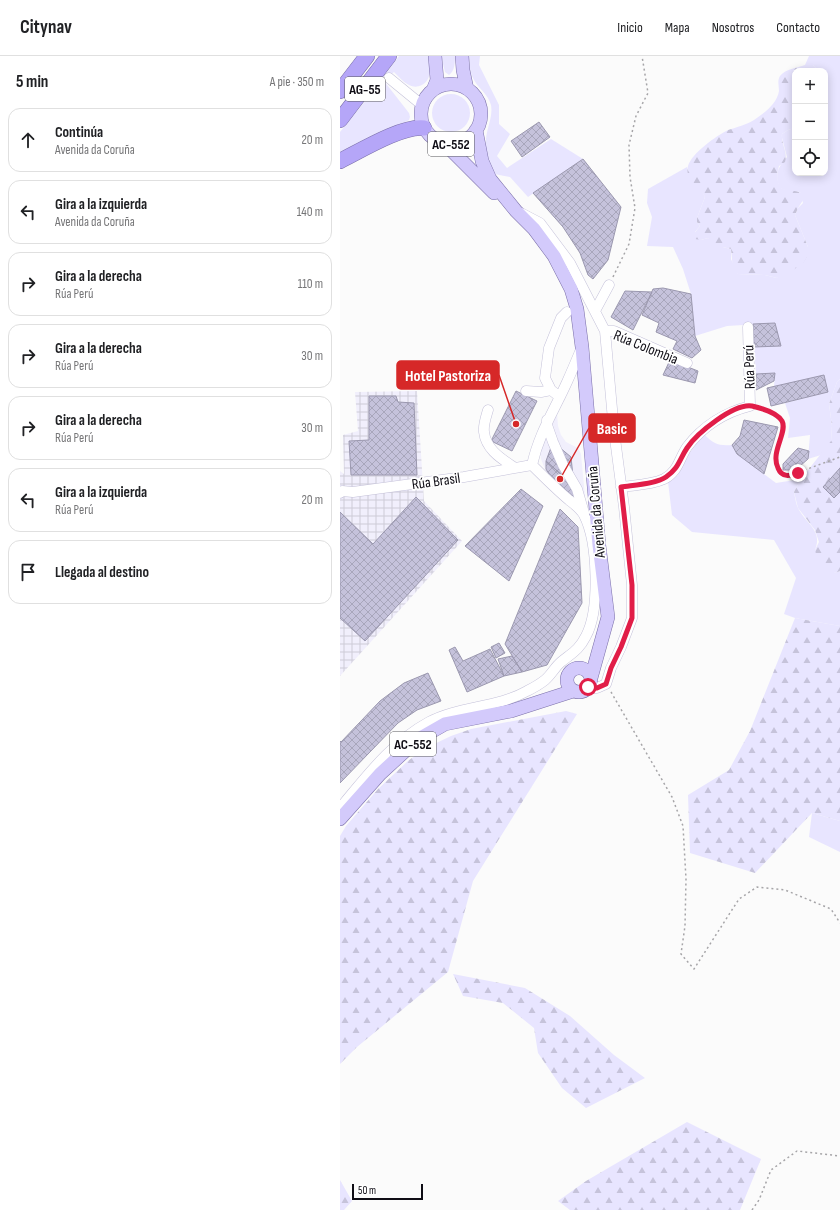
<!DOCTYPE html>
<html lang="es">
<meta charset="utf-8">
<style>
body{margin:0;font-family:"Sofia Sans Condensed",sans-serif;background:#f2f2f2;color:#202124}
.controls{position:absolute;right:12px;top:12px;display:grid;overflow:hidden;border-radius:8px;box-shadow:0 2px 10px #0003}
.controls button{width:36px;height:36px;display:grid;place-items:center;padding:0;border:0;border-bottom:1px solid #e0e0e0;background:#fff;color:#202124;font:20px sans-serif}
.scale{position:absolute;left:12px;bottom:10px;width:71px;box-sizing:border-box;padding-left:4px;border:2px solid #0f0d15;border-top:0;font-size:11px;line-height:14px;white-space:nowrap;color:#0f0d15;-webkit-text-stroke:3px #fff;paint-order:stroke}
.stop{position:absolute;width:12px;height:12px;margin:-9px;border:3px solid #e11d48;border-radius:50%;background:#fff}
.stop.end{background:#e11d48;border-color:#fff;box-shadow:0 1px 4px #0008}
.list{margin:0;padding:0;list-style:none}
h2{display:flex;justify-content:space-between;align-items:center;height:52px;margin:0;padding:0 16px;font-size:17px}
h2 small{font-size:13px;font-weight:400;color:#757577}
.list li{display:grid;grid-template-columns:26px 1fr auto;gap:12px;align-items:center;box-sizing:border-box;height:64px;margin:0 8px 8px;padding:0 8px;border:1px solid #e0e0e0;border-radius:12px}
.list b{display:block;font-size:15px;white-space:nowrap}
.list p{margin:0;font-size:13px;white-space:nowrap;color:#757577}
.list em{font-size:13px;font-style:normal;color:#757577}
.icon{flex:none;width:22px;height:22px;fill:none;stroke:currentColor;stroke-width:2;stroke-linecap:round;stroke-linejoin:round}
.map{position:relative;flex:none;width:500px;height:1154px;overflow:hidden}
header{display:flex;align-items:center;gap:24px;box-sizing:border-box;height:56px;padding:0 20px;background:#fff;border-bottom:1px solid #e0e0e0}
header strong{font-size:19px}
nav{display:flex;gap:22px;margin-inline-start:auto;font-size:14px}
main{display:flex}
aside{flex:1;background:#fff}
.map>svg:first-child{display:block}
.built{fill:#f1effc}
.industrial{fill:url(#industrial-grid)}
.grass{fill:#e8e5ff}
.forest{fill:url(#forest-firs)}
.building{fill:url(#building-cross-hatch);stroke:#9b98af}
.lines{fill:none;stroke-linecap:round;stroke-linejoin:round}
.minor-casing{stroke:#c4c1d9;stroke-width:11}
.major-casing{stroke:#7b70a9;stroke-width:14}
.highway-casing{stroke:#7b70a9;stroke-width:16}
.path{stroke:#a6a5a8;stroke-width:1.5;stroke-dasharray:2 3;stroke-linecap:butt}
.minor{stroke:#fff;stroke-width:10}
.major{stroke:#d3cafb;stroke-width:13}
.highway{stroke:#b5a6f8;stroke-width:15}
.route{stroke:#e11d48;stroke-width:5}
.labels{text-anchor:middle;stroke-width:3.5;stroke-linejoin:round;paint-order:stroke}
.shield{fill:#fff;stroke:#57565b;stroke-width:1}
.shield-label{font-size:14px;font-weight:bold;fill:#0f0d15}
.street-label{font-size:15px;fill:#0f0d15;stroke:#fff}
.leader{fill:none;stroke:#d62828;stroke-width:1.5}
.callout-dot{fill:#d62828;stroke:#fff;stroke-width:1.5}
.callout{fill:#d62828;stroke:#d62828;stroke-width:1.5}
.callout-label{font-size:16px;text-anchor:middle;font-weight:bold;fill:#fff}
</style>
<header>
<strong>Citynav</strong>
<nav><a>Inicio</a><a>Mapa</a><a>Nosotros</a><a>Contacto</a></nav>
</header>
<main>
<aside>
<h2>5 min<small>A pie · 350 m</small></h2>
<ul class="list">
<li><svg class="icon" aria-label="ahead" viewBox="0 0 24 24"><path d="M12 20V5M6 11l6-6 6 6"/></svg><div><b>Continúa</b><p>Avenida da Coruña</p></div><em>20 m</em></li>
<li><svg class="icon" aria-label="left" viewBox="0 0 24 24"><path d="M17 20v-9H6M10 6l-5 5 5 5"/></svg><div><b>Gira a la izquierda</b><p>Avenida da Coruña</p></div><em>140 m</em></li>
<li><svg class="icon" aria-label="right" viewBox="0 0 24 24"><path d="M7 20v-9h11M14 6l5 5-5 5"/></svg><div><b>Gira a la derecha</b><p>Rúa Perú</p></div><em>110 m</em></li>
<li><svg class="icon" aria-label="right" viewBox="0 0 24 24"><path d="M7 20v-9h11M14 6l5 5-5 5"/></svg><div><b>Gira a la derecha</b><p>Rúa Perú</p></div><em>30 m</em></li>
<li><svg class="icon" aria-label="right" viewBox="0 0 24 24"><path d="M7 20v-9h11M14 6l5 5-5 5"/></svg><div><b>Gira a la derecha</b><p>Rúa Perú</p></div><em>30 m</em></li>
<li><svg class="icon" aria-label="left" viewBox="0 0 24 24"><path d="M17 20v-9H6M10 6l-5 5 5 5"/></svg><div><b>Gira a la izquierda</b><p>Rúa Perú</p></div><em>20 m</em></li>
<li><svg class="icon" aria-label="arrive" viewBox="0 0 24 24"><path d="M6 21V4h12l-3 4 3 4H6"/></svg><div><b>Llegada al destino</b></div></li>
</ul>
</aside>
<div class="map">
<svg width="500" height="1154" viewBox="0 0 500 1154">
<defs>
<pattern id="industrial-grid" width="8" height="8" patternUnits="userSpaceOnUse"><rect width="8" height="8" fill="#f1effc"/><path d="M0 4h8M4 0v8" fill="none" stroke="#cdccd7"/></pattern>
<pattern id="forest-firs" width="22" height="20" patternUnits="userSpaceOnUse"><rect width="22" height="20" fill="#e8e5ff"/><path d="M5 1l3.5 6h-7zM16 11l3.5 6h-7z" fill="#c6c3da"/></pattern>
<pattern id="building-cross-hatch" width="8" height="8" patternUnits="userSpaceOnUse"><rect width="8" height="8" fill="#c5c2db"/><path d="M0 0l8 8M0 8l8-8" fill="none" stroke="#a8a6bb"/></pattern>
</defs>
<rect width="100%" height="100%" fill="#fbfbfb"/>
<path class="built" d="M217,357L218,370L221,379L226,386L238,392L241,398L246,451L238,447L208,421L201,403L200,397L202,390Z"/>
<path class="industrial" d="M77,335L84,445L122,485L0,620V415L4,418L3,379L18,375L15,336Z"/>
<path class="grass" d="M59,0H90C90,5 91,11 90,16C89,27 79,34 69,29C63,26 59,21 54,16L44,25L69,57L70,61L69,64L0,99V76L31,38Z
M101,0H115C115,6 115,15 109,19L105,16Z
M129,0H140L139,9L159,49V68L170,78L157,100L167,112L211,83L243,103L188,141L170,121L154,118C149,107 144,95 146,83C147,71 153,61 151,49C148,38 139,33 134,24C130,17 129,8 129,0Z
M469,0H500V323L497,326L489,348L492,370L491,386L481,399L468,403L470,379L448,382L450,362L445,347L488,336L484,319L434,331L435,317L416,318L414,291L441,290L435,267L387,270L355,280L351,238L343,213L333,191L307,190L312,161L307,147L308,133L347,111C350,128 360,128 365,141L357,162V166L360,170L355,176L361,184L368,182L383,191L391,193V203L398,218L425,219L437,222L468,191L455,159L458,152L463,147L460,136L447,135L440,132C434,119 438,111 447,101L442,82V78L448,74L455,72V117H485V15H478L473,9H465Z
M92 57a19 19 0 1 1 38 0a19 19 0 1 1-38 0Z
M364,378C373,388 379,390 392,389L397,398L436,427L461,423L454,436C455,441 456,448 458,452C466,468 483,474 475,494L495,517L500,515V570L455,562L444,558L456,522L434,484L352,476L332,459L328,426L338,419L348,399Z
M472,757L500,765V796L469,781Z"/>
<path class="forest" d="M465,9H473L478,15H455V72L448,74L442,78C441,88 448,96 445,106L439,110C437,118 436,124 441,132C449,136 461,133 465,141L458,152L455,159L468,191V199L463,207L449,217L437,222L425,219L398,218L393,214L391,193L383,191L377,193L372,190L371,185L368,182L361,184L355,183L353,179L360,170L357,166V162L365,141C361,131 344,123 348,110C352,97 376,80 388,74C397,71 406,69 414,64C424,57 437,48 439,35C439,30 437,25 440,20C445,13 457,12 465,9Z
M500,323V515L495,517L486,513L477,502L475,494L479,486L475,474L458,452L454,436L461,423L491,385L492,370L489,348L497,326Z
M455,562L500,570V765L472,757L415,817L350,797L348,739L389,714L410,675Z
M226,655L237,658L133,825L108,916L17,991L0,1008V780L6,770L38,733L69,704L88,691L111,680L131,673Z
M113,918L185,932L230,960L274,999L305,1022L246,1052L222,1032L198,997L194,972L163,947L123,940Z
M347,1066L421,1103L400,1154H230L218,1145L246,1125Z
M0,1124L12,1145L4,1154H0Z"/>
<path class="building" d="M199,66L210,81L182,101L171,85Z
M243,103L281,151L268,204L253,223L248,219L240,197L223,171L193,137Z
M323,232L351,238L355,280L361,294L352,302L333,293L337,285L316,276L319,267L302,259L313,233Z
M285,235L312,236L293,274L271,261Z
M435,267L441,290L414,291L413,268Z
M330,304L358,315L355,327L323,319Z
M435,317L434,325L416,334V318Z
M484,319L488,336L431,350L427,332Z
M176,335L197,345L172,395L151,385Z
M29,340H56L58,346L74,347L77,419H11L9,385L29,384Z
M404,364L438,371L424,418L397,398L392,389L400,380Z
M213,386L231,401L234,430L206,405Z
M458,392L469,395L468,403L460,410L450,414H443V408Z
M206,405L234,430L235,442L210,420L206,413Z
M500,412V436L494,442L483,431Z
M181,433L203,450L169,525L125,490Z
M76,441L118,484L25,585L0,562V456L33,488Z
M220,453L238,471L242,547L207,609L182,616L165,588Z
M159,587L165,597L156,602L151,591Z
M115,591L123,605L150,593L164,620L127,636L109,594Z
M172,600L182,616L164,620L158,603Z
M88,617L101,645L77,654L58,667L0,727V685L1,686L40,645L64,627Z"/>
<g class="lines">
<g class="minor-casing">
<path id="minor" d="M49,22L82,49
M181,157L200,167L230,207L265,275L274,375L284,451L292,529V562L281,591L271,612L266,628L257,632H250L245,634
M255,255L269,229
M265,275H274L347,307
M186,335L201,336L211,334
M220,341L211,334L205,322L209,292L221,262L227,256
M148,354C146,361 143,369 144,376C146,394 162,403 175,412
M207,364V369L213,386L223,409L237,433L244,457
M192,409C199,377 214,355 227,326C232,315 237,303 242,291
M281,431C295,429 311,429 324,423C338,416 339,403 347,391C363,370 386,356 410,350L408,271
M0,437L2,435L13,436L124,421L192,409
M0,752C26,721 52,686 89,666C119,650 157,652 187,635C193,632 200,628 205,624C211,619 215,611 221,606C232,597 239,594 246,580C260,554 258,486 244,459C241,453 234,448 229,444C216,433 204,421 192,409"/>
</g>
<g class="major-casing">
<path id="major" d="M122,0L123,14L127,33
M81 58a30 30 0 1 1 60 0a30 30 0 1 1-60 0Z
M93,34L97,24L95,0
M136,74L142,105L150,123L176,155L194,173L214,200L231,233L237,253L242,291L259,489L268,561L251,622
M104,87L154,137
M227 624a12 12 0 1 1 24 0a12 12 0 1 1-24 0Z
M0,763L40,718L77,684L105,668L171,655L233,635"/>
</g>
<g class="highway-casing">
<path id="highway" d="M0,35L27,0
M0,64L49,0
M0,105C20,95 63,69 84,72"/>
</g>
<path class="path" d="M273,221L289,188L295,152L290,121L289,89L296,60L308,37L302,0
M420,353C427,355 441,360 443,368C445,380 420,420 451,419L500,401
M271,636L332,741L343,770L346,823L345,870L341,898L354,913L399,843L417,831L445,834L491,853L500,867
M412,1154L419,1144L431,1114L457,1095L500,1100"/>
<use href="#minor" class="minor"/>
<use href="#major" class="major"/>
<use href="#highway" class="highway"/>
</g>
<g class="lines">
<path class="route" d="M248,631L246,634L250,632H257L266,628L271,612L281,591L292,562V529L281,431C294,429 316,428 326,421C339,412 339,404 347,392C357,377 394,347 412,350C421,352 437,357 442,365C448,376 430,396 438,412C442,422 450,420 458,417"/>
</g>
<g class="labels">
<g class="shield">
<rect x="5" y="21" width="40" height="24" rx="3"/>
<rect x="88" y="76" width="46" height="24" rx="3"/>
<rect x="50" y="676" width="46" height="24" rx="3"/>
</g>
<g class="shield-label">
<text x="25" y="38">AG-55</text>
<text x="111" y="93">AC-552</text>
<text x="73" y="693">AC-552</text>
</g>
<g class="street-label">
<text transform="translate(306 291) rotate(22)" y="5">Rúa Colombia</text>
<text transform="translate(409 311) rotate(-92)" y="5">Rúa Perú</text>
<text transform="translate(96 425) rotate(-8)" y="5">Rúa Brasil</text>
<text transform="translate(256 456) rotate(-95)" y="5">Avenida da Coruña</text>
</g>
</g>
<path class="leader" d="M176 368L159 319M220 423L249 372"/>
<g class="callout-dot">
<circle cx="176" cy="368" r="4"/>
<circle cx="220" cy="423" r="4"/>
</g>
<g class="callout">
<rect x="57" y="305" width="102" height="28" rx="4"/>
<rect x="249" y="358" width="46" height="28" rx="4"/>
</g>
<g class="callout-label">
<text x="108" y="325">Hotel Pastoriza</text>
<text x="272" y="378">Basic</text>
</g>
</svg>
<div class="controls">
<button>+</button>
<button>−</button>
<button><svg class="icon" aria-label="locate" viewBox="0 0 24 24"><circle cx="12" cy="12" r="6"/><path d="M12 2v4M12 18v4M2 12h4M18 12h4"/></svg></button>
</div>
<div class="scale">50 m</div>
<div class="stop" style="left:248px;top:631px"></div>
<div class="stop end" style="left:458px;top:417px"></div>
</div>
</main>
